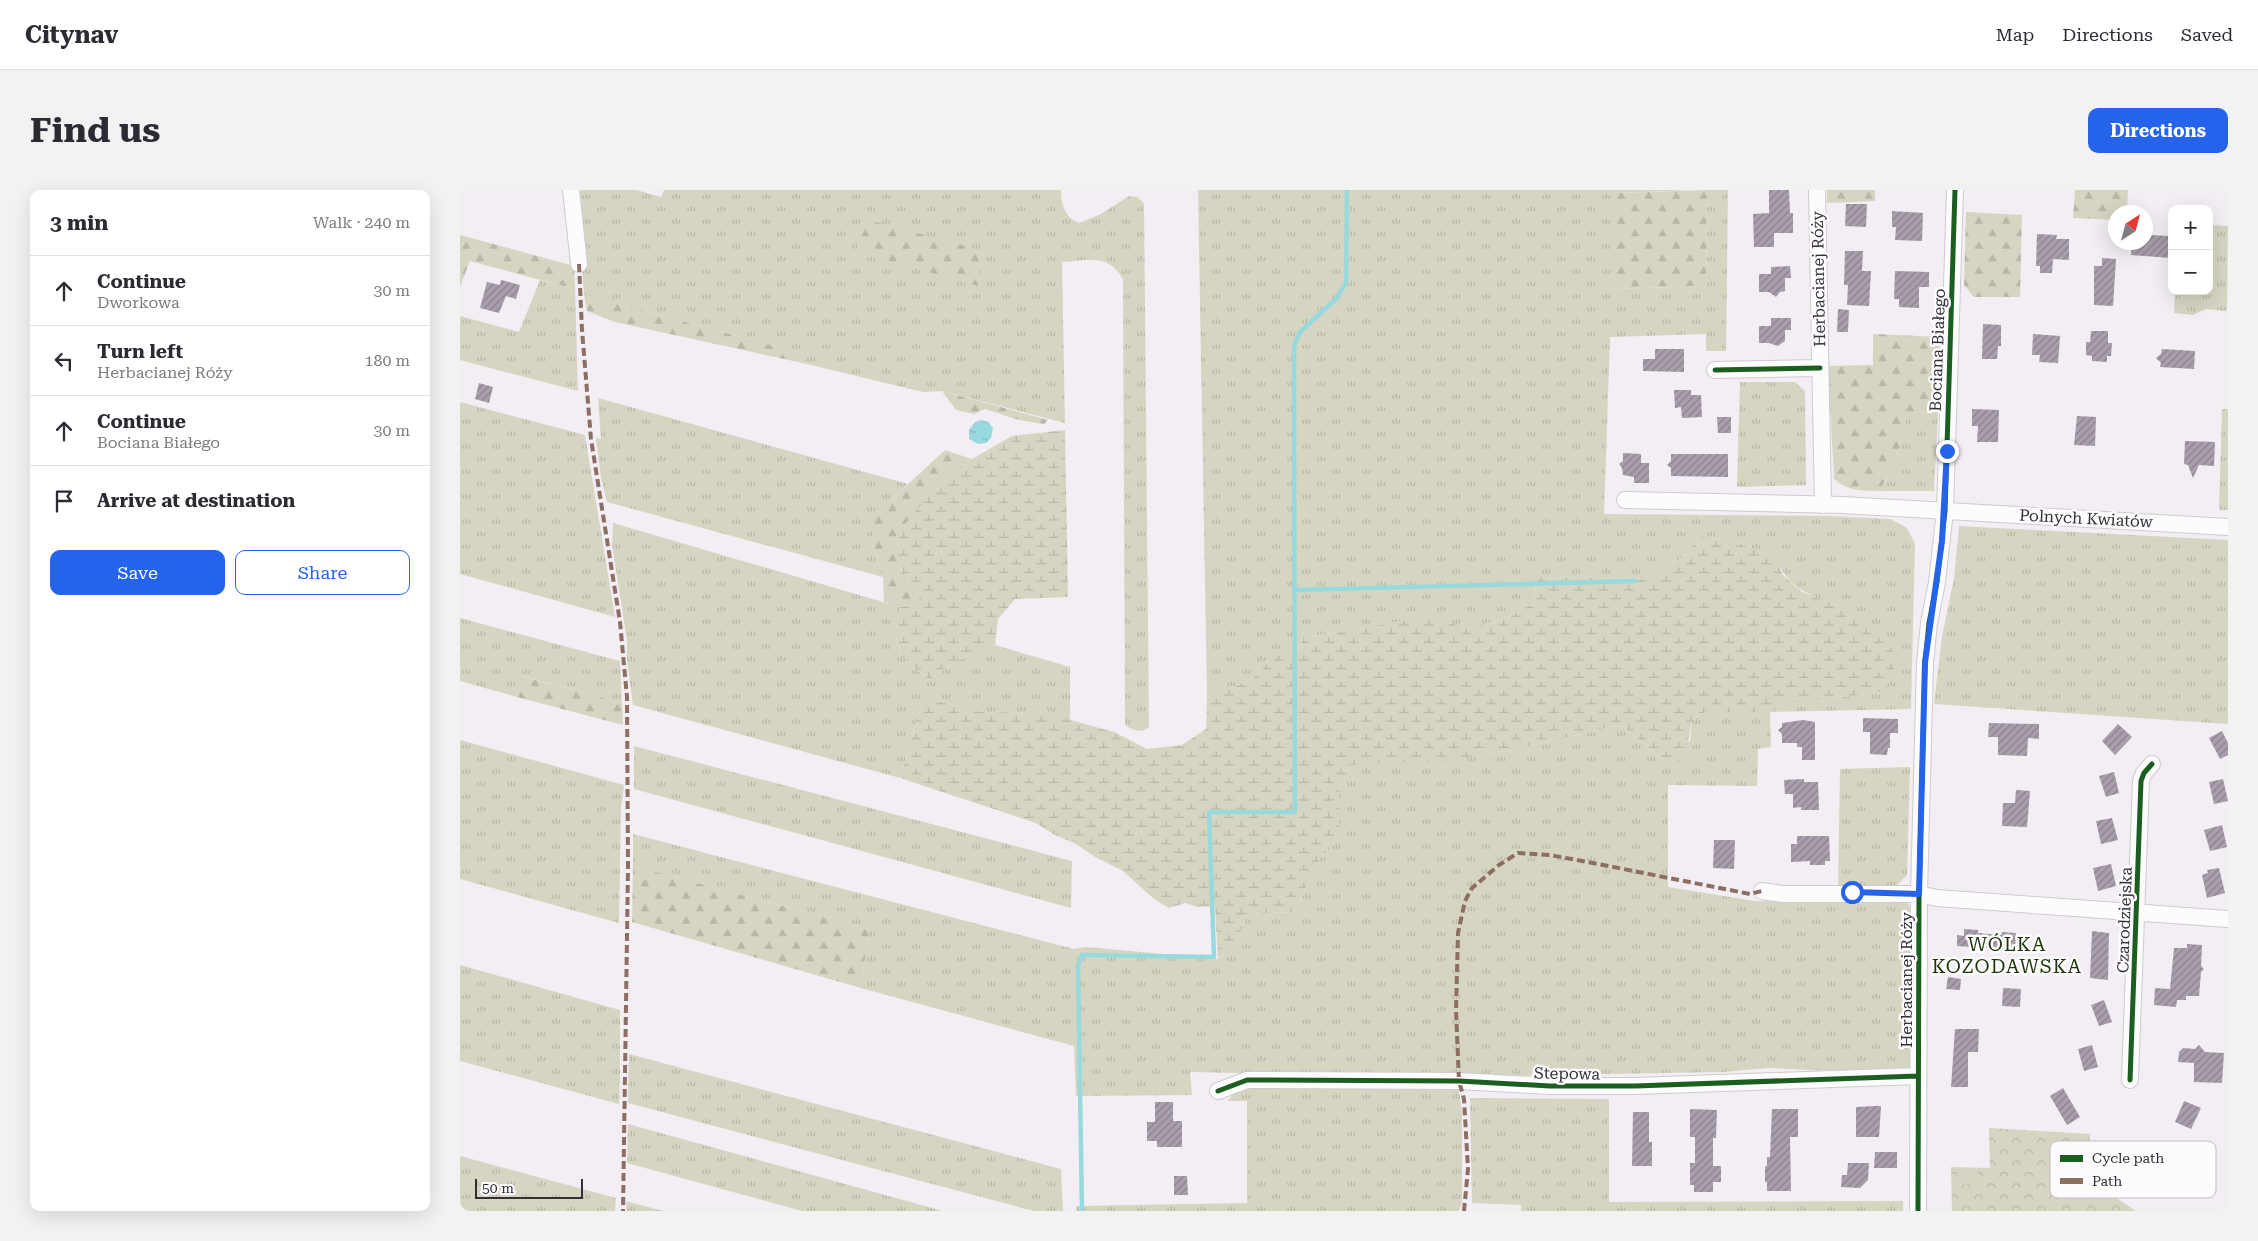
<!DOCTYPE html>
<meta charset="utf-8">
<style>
body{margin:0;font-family:"Roboto Serif",serif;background:#f2f2f3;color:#2b2b33}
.controls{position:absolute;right:15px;top:15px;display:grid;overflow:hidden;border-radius:10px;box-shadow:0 5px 20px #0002}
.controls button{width:45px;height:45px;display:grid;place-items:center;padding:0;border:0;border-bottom:1px solid #e1e1e2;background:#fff;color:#2b2b33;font:25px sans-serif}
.compass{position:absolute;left:1648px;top:15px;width:45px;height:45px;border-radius:50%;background:#fff;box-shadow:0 5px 20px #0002;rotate:36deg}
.scale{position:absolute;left:15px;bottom:12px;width:108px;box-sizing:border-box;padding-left:5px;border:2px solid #333035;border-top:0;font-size:14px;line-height:18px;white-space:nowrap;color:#333035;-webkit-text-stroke:4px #fdfbfd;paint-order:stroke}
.stop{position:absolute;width:15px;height:15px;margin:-11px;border:4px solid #2563eb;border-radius:50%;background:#fff}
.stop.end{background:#2563eb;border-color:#fff;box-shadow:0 1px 5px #0008}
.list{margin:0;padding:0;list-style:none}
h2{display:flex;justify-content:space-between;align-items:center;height:65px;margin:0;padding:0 20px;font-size:21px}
h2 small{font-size:16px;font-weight:400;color:#7c7c81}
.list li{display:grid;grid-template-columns:32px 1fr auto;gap:15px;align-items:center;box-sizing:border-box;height:70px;padding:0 20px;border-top:1px solid #e1e1e2}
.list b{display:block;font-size:19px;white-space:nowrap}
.list p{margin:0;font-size:16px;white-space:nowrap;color:#7c7c81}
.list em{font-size:16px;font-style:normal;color:#7c7c81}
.actions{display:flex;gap:10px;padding:15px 20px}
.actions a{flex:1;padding:11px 0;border:1px solid #2563eb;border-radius:10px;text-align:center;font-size:18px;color:#2563eb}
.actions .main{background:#2563eb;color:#fff}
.icon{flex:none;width:28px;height:28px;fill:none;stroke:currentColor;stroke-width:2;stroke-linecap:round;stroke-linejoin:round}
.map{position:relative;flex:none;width:1768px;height:1021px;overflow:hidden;border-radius:10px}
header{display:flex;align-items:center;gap:30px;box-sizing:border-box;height:70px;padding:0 25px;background:#fff;border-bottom:1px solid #e1e1e2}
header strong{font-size:24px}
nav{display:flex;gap:28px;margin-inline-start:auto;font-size:18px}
.intro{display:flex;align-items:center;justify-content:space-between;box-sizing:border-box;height:120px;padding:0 30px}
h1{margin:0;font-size:35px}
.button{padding:12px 22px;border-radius:10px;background:#2563eb;color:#fff;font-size:18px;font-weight:700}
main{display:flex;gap:30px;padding:0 30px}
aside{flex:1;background:#fff;border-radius:10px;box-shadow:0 5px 20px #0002}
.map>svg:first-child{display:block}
.grass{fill:url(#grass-tufts)}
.forest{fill:url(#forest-firs)}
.wetland{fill:url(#wetland-marsh)}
.park{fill:url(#park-crowns)}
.pitch{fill:#d6d5c2}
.water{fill:url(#water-ripples)}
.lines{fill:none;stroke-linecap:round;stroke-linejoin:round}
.stream{stroke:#98d9de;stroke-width:4.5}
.building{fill:url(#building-hatch)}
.street-casing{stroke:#cfcad0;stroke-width:18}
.street{stroke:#fdfcfd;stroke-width:16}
.quiet{stroke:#8d6e63;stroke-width:4;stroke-dasharray:8 4;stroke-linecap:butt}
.cycleway-casing{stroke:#fdfbfd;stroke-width:8}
.cycleway{stroke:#1b5e20;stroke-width:5}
.route{stroke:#2563eb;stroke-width:6}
.labels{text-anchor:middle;stroke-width:5;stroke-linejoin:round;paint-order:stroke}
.street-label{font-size:16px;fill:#333035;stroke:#fdfbfd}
.quarter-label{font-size:19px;letter-spacing:1px;fill:#1c3706;stroke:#fdfbfd}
.key{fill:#fdfbfd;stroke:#c0bec1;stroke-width:1}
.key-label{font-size:14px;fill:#333035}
</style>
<header>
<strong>Citynav</strong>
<nav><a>Map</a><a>Directions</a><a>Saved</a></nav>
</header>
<div class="intro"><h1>Find us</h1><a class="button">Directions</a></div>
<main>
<aside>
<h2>3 min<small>Walk · 240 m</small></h2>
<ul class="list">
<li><svg class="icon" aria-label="ahead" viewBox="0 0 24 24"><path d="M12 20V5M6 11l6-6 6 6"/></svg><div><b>Continue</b><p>Dworkowa</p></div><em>30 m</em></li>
<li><svg class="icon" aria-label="left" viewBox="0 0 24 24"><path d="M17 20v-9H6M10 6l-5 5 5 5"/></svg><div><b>Turn left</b><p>Herbacianej Róży</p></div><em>180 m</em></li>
<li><svg class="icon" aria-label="ahead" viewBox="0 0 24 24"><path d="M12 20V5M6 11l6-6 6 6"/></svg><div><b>Continue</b><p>Bociana Białego</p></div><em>30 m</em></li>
<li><svg class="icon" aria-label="arrive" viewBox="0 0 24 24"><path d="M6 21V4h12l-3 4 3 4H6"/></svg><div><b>Arrive at destination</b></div></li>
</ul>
<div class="actions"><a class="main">Save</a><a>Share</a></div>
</aside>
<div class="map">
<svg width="1768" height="1021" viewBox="0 0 1768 1021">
<defs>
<pattern id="grass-tufts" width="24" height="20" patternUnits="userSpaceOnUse" patternTransform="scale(1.25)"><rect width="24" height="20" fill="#d6d5c2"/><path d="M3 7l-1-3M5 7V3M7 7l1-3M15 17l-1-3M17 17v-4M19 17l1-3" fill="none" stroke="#b8b7a7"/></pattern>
<pattern id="forest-firs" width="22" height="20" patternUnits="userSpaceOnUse" patternTransform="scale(1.25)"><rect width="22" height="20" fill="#d6d5c2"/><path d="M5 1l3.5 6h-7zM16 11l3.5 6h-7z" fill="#b8b7a7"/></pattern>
<pattern id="wetland-marsh" width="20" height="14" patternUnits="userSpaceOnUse" patternTransform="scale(1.25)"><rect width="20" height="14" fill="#d6d5c2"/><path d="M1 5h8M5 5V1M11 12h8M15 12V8" fill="none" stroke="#b8b7a7"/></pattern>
<pattern id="park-crowns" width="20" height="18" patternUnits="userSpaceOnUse" patternTransform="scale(1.25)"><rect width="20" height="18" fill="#d6d5c2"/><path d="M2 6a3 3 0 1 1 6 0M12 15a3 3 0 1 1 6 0" fill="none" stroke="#b8b7a7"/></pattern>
<pattern id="water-ripples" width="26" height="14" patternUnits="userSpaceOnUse" patternTransform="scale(1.25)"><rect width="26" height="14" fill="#98d9de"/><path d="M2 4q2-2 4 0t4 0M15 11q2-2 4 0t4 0" fill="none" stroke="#83bbbf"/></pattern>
<pattern id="building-hatch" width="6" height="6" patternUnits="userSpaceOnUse" patternTransform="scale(1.25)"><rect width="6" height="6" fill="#a99eab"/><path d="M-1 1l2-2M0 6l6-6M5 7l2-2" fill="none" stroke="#8a818c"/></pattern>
</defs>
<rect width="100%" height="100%" fill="#f3edf4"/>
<path class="grass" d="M116,0H176L201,7L204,0H601C601,15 605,27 619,33L641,24L669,6L677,7L684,13L689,537C680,544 673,540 665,535L663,89C648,63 628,70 602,72L605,233L482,201L463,202L347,174L349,165L124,105Z
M738,0H1236L1156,3L1153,99L1246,96L1247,0H1268L1266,161H1246V144L1150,147L1144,324L1368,326L1430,329L1447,338L1455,354L1451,519L1310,522L1311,557L1298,559L1297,596L1208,595V697L1295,711L1448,713L1452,722V878L1433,884L1308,878L1263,882L972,887L730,882L732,905L616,906L614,856L401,798L409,739L173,676V644L614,759L626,757L758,769L774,756L788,724L835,722L859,669L879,650V599L891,575L1049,561L1162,535L1202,569L1230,551L1232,529L1246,522H1310L1325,509L1393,506L1426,501L1383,417C1352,406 1330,401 1316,369L1273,350L1241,347L1223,367L1188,389L1077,387L1074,413L1045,429L1008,438L966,427L843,448L836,466H816L792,489L747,508Z
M1749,35L1768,36L1767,121L1746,119L1733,125L1714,123L1715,101H1749Z
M80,90L115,99L118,201L0,170V126L59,142Z
M1280,192H1335L1345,201L1346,295L1277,297Z
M138,208L448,294L430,311L413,357L423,387L147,312L141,288L136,248L141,249Z
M0,212L125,245L155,427L0,384Z
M1762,219H1768V320H1759Z
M1448,222L1478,223L1474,301H1419L1437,270Z
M153,333L440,417L435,444L443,467L469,490L494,472L535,455L610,477V531L585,523L523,522L464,508L440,588L173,515L167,471V450L152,355Z
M1499,336L1768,350V534L1474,514L1482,447L1494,388Z
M0,428L160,471L162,513L62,486L57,507L0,491Z
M0,550L164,595L161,618L159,733L0,689Z
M174,556L612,671L611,718L174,599Z
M1450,577L1447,685L1437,695L1378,696L1380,579Z
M0,775L160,820V891L159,914L0,871Z
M169,864L601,979L603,1021H574L168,913Z
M994,895L999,901L1002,921V1013L999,1021H616V1016L787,1013V911H768L778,897Z
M1010,908L1149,909V1012L1443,1011V1021H1061V1015L1012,1013Z
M168,934L483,1021H342L167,973Z
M0,966L156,1008L155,1021H0Z
M166,1011L203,1021H167Z"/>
<path class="forest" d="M1247,0L1246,96L1152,99L1155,3Z
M1367,0H1415V11L1367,13Z
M1615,0H1668L1667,22H1656L1655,30L1613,28Z
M1506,22L1562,25L1560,107H1514L1504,95Z
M408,30L521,60L518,96L395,62Z
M0,45L114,76L115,99L10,71L0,97Z
M124,105L349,165L347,174L155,132L127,121Z
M1413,144L1481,147L1478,223L1448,222L1437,270L1419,301C1402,301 1387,301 1374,289L1368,176L1413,175Z
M482,201L588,230L584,234L559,230L525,219L514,224L496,220Z
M485,260L512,269L469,305L437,372L456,399L462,414L440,417L424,412L423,387L413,357L414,330L430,311Z
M61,486L162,513L163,535L57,507Z
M173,676L409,739L401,798L172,732Z"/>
<path class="wetland" d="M605,240L608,407L555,409L538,429L535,455L494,472L469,490L443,467L435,444L440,417L461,414L456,399L437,372L436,345L469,305L512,269L552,246Z
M1241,347L1273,350L1316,369L1323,385L1342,402L1383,417L1422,440L1437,470L1426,501L1393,506L1325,509L1310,522H1246L1232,529L1225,572L1202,569L1162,535L1049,561L1025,563L997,570L891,575L879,599V650L859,669L835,722L788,724L774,756L758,769L755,716L737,717L725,713L709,718L694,709L663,681L635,667L616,654L593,644L576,633L440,588L464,508L523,522L585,523L654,542L687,559L722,555L746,539L747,508L792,489L816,465L836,466L843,448L966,427L1008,438L1045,429L1074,413L1077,387L1188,389L1223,367Z"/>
<path class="park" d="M1529,938L1630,944L1628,989L1676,1021H1492L1491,977L1530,978Z"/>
<path class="pitch" d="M1497,980H1518V994L1497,995Z"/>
<path class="water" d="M521,230L528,232L533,238L531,248L526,253L518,254L509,249V240L515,232Z"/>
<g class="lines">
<path class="stream" d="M834,400L1175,391
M622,1021L618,775L622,765L754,767L749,622H835L834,156L840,142L876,109L886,93L887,0"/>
</g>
<path class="building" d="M1309,0H1329L1330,23H1333V43H1314V57H1294L1293,24L1309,23Z
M1386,14H1407L1406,37L1385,36Z
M1432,21L1463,23L1462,51L1435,50L1436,37H1432Z
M1577,44L1597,45L1596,49H1609V70L1593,69L1592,83H1580V76H1576Z
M1686,45L1712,46L1711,68L1671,65L1672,52H1686Z
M1385,61H1403L1402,81H1411L1409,116L1387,115L1388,95H1384Z
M1642,68L1656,69L1653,116L1634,115V76H1642Z
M1330,76L1331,88H1325V101L1320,102L1316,107L1309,102H1299V84H1311V77Z
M1435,81L1469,82V97H1459V118L1439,117V109H1434Z
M41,90L60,95L56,109L46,106L39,123L20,118L27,92L40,95Z
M1378,119L1389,120L1388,142H1377Z
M1311,128H1331V140H1325V151L1318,156L1309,153H1299V136H1311Z
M1523,134L1541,135V156H1538L1537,169H1522Z
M1631,141H1648V153H1652L1651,166H1647V172L1632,171V166L1626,165V152H1630Z
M1573,144L1600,146L1598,173L1579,172L1580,165H1572Z
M1195,159H1224V182L1183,181V169H1195Z
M1702,159L1735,161L1734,179L1700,177L1701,173L1696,168L1701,164Z
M19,193L33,197L29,213L15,209Z
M1214,200H1231V205H1241L1242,227L1222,228L1221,217L1215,218Z
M1512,219L1539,220L1538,252H1517L1518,236H1512Z
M1617,226L1636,227L1635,256L1614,255Z
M1257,227H1271V243H1258Z
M1725,251L1755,252L1754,276L1739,275L1733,288L1728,275L1724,274Z
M1163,263L1181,264V273H1189V293H1174V287L1163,285L1162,278L1159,274L1163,271Z
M1211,264H1268V287L1211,286V278L1207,275L1211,271Z
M1403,528L1438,529V543H1430V558H1428L1427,565L1410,564V542H1403Z
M1343,530L1355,532V570H1342V557H1337V553H1322V544L1318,540L1322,537V533Z
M1529,533L1579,534V549L1568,548L1567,566L1538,565V547H1528Z
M1658,534L1672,547L1655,565L1642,551Z
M1762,541L1768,553V565L1760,569L1749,548Z
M1654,582L1659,603L1646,607L1639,586Z
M1344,589V592H1358L1359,620H1341V617L1333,618V604H1325L1324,590Z
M1763,589L1768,611L1754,614L1749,592Z
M1556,600L1570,601L1567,637L1542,636L1543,613H1555Z
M1652,628L1658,650L1641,654L1636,631Z
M1762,635L1767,657L1750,661L1744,640Z
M1337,646H1369L1370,671H1365V675H1350V671L1331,672V654H1337Z
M1254,650H1275L1274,679L1253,678Z
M1651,674L1656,696L1638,701L1633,678Z
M1759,678L1765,703L1747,708L1742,685L1748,683L1747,680Z
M1504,739L1518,740V743L1542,745V742L1556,743L1555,760L1497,756V745L1504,746Z
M1632,741L1649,743L1648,790L1630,788Z
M1727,754L1742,755L1741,776L1744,779L1741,782L1739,806H1726V810H1717L1716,817L1694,815L1695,798L1710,799L1714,758H1727Z
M1488,787L1501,789L1500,800L1486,799Z
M1543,798L1561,799L1560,817L1542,816Z
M1644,810L1652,832L1639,836L1631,815Z
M1495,839H1519L1518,862H1508V897H1491Z
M1632,855L1638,877L1624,881L1618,859Z
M1739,855L1745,862L1764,863L1762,893L1734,892V873L1718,872L1719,862L1723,858L1735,859Z
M1603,898L1620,927L1607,935L1590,906Z
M1724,911L1741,918L1731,939L1715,932Z
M695,912H713V931H722V957H697V951H687V932H695Z
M1415,916H1421L1419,947H1396V917Z
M1230,919L1257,920L1256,948H1253V976H1261V992H1253V1002H1234V995H1230V973H1235V947H1230Z
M1312,919H1338V947H1330L1331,1001H1307V992H1305V976H1307V967H1310Z
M1173,922H1189V952H1192V976H1172Z
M1415,962H1437V978H1414Z
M1388,973H1409L1408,990L1400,998L1381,997L1382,985H1387Z
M714,986H727L728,1005H714Z"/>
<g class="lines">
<g class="street-casing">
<path id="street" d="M111,0L119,74
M1357,0L1363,315
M1255,180L1360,178
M1165,310L1383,315L1768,337
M1302,701L1322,704H1459L1477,708L1768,729
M1670,890L1681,591L1684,583L1692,574
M758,901L787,890L999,891L1090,896H1175L1458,886
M1458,1021L1459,704L1465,473L1469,433L1477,392L1485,321L1495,0"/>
</g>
<use href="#street" class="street"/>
<path class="quiet" d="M119,74L122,140L131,249L160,432L167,507L168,677L163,1021
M1004,1021L1008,979L1004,909L999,891L996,821L998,743L1005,711L1012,698L1039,675L1058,663L1090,665L1143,675L1290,704L1302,701"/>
<g class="cycleway-casing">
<path id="cycleway" d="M1255,180L1360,178
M1670,890L1681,591L1684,583L1692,574
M758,901L787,890L999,891L1090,896H1175L1458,886
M1458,1021L1459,704L1465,473L1469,433L1477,392L1485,321L1495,0"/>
</g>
<use href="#cycleway" class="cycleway"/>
</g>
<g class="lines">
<path class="route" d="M1392,702L1459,704L1465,472L1482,351L1487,261"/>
</g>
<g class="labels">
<g class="street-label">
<text transform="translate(1358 89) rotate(-91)" y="6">Herbacianej Róży</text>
<text transform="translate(1477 160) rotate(-88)" y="6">Bociana Białego</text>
<text transform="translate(1626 328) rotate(3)" y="6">Polnych Kwiatów</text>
<text transform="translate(1664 730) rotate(-88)" y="6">Czarodziejska</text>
<text transform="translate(1446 790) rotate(-90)" y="6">Herbacianej Róży</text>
<text transform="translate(1107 883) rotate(1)" y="6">Stepowa</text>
</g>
<g class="quarter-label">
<text x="1547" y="761">WÓLKA<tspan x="1547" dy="22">KOZODAWSKA</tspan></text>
</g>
</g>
<rect x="1590" y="951" width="166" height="57" rx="8" class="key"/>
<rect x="1600" y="965" width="23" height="7" fill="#1b5e20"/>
<rect x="1600" y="988" width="23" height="6" fill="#8d6e63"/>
<g class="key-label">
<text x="1632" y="973">Cycle path</text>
<text x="1632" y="996">Path</text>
</g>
</svg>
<div class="controls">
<button>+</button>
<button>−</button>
</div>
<svg class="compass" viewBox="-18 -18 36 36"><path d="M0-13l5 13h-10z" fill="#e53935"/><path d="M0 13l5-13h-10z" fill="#7c7c81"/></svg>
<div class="scale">50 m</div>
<div class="stop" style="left:1392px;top:702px"></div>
<div class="stop end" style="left:1487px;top:261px"></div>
</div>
</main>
